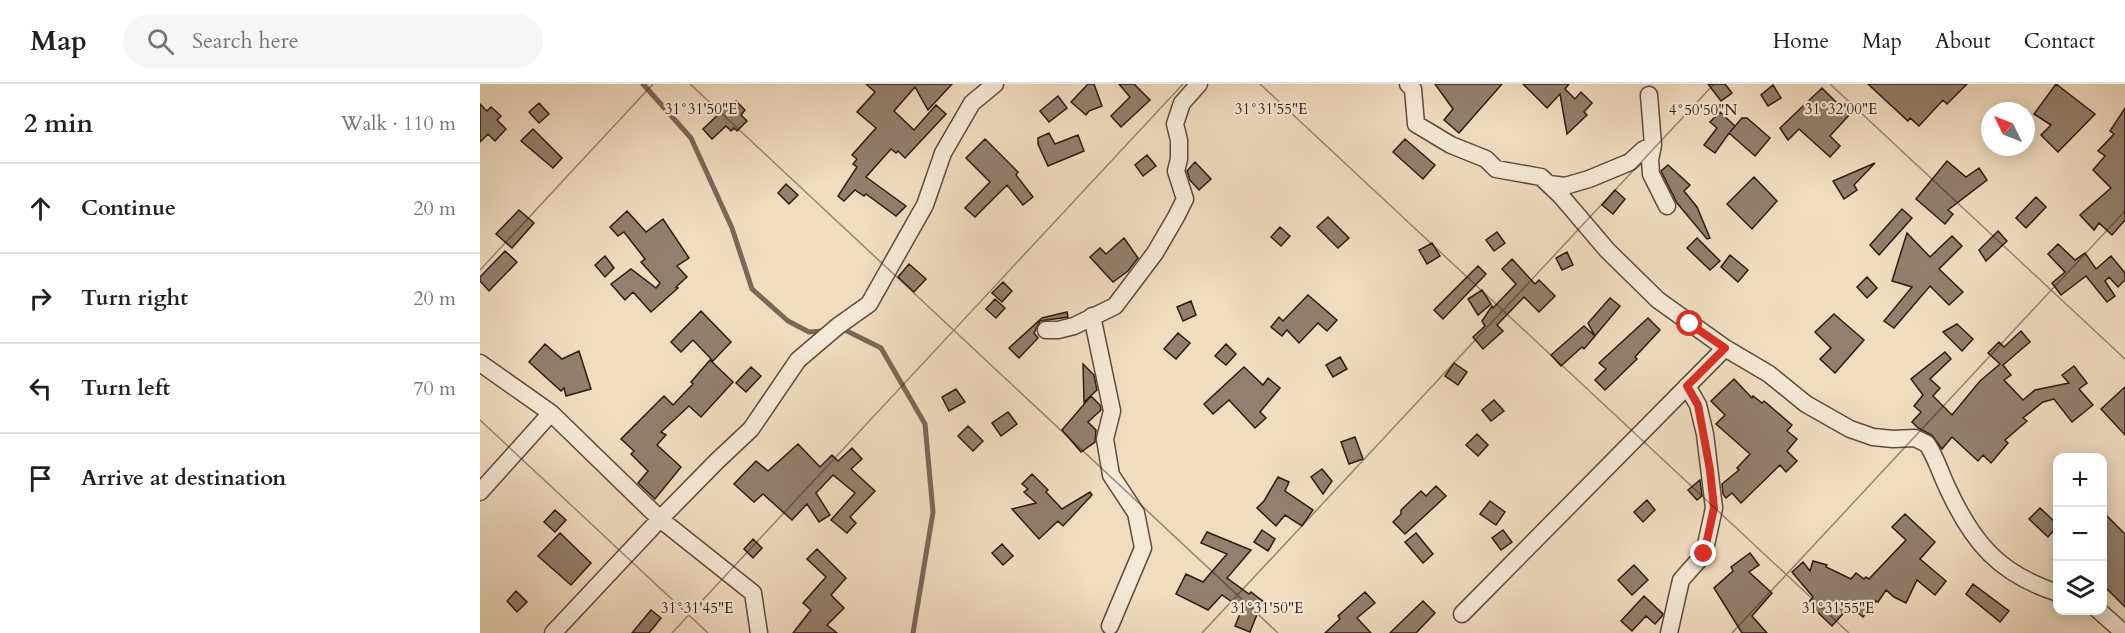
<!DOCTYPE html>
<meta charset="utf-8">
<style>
body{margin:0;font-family:Cardo,serif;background:#f6f6f6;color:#202124}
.controls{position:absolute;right:18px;bottom:18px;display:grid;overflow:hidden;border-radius:12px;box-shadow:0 3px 15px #0003}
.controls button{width:54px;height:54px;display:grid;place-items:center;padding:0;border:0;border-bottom:2px solid #e0e0e0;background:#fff;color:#202124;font:30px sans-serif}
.compass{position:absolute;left:1501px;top:18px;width:54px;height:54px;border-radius:50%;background:#fff;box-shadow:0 3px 15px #0003;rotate:313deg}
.stop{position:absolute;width:18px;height:18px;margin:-14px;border:4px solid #d93025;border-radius:50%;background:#fff}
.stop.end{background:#d93025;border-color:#fff;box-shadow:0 2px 6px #0008}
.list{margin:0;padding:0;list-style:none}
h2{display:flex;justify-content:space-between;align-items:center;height:78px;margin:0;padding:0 24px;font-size:26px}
h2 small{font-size:20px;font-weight:400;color:#757577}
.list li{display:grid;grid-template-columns:39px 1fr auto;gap:18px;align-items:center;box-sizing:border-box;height:90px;padding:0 24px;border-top:2px solid #e0e0e0}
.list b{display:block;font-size:22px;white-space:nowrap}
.list em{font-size:20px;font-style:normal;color:#757577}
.icon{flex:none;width:33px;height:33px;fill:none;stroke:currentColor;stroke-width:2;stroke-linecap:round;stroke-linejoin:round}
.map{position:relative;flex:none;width:1645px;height:549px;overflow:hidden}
header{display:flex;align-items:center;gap:36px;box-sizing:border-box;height:84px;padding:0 30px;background:#fff;border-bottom:2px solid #e0e0e0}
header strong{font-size:28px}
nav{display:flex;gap:33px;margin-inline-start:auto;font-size:21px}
.search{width:420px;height:54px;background:#f6f6f6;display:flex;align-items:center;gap:15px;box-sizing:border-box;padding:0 21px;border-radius:33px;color:#757577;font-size:22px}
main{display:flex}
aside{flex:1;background:#fff}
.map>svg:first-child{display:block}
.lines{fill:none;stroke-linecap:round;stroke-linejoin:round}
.stream{stroke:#7b6757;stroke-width:5}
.building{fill:#937f6d;stroke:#2e1a13;stroke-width:1.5}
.minor-casing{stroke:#5f4a3e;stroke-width:19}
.minor{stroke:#f6e8d6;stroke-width:16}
.route{stroke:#d93025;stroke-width:8}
.ticks{fill:none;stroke:#2e1a13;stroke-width:1.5;stroke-opacity:0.45}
.ticks-label{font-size:15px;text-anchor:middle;fill:#2e1a13;stroke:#f6e8d6;stroke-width:4.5;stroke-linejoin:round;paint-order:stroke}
</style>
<header>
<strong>Map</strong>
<div class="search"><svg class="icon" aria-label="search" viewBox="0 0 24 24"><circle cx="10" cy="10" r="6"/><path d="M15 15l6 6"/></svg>Search here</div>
<nav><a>Home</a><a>Map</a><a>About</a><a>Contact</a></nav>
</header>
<main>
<aside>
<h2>2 min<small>Walk · 110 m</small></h2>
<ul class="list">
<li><svg class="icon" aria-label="ahead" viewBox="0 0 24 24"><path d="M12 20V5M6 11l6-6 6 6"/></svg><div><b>Continue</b></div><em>20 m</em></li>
<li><svg class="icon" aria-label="right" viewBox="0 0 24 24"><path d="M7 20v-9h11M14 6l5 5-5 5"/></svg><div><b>Turn right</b></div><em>20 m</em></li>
<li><svg class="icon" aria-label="left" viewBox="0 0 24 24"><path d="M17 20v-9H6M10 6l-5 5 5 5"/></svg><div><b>Turn left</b></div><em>70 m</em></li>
<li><svg class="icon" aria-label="arrive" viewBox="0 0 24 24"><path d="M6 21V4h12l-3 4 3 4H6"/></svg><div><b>Arrive at destination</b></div></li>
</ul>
</aside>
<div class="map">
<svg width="1645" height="549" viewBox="0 0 1645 549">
<rect width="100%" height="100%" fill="#f1dcc0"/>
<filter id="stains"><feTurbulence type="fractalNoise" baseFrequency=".00333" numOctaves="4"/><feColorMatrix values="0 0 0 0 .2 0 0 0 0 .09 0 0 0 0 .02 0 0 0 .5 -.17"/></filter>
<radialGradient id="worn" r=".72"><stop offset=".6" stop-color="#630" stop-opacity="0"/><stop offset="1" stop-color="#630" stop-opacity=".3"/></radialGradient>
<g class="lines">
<path class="stream" d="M163,0L211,54L252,144L272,205L308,237L329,248L344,247
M361,244L401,264L445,340L453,428L433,549"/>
</g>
<path class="building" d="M386,0H472L448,26L435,3L414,27L434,46L456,21L466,30L425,74L418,67L416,69L411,65L386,93L426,122L416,132L386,110L384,112L375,106L364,117L358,112L377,83L373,80L377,75L372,71L396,44L377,28L395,8Z
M608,0H614L622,22L609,27L606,31L591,18Z
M639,0H654L670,16L641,43L631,32L650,13Z
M955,0H1022L979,49L964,36L973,25Z
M1043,0H1089L1085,5L1095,15L1101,8L1112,19L1104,28L1107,31L1087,50L1080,10L1067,24Z
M1228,0H1245L1252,9L1241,17Z
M1388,0H1487L1467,20L1463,16L1439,42L1430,34L1428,37Z
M1576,0L1615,30L1578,68L1561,51L1571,41L1554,30Z
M1293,1L1301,14L1288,22L1281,11Z
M1342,4L1358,20L1360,19L1371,29L1350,52L1360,62L1350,73L1319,45L1308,56L1300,44Z
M578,12L587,24L569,38L560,27Z
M256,17L265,26L261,31L267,37L257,47L254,44L251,47L246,42L232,55L223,45L247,22L249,24Z
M59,19L69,30L59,39L49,28Z
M0,20L7,27L11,23L21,32L17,36L26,45L15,57L8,50L0,58Z
M1645,24V136L1632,151L1619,139L1614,146L1600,131L1631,104L1613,86L1625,72L1618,67L1634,50L1630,47Z
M1240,28L1255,42L1250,48L1262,34H1267L1290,54L1275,72L1249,49L1235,69L1224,61L1237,44L1230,38Z
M53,45L82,74L73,84L41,57Z
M569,49L575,60L598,51L604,67L568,82L558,60V54Z
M505,55L538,88L536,91L553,113L543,121L527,101L495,133L485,124L510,98L486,74Z
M925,55L955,81L943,95L913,68Z
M667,71L676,82L663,92L655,81Z
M1467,77L1486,93L1499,84L1507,96L1468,126L1473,130L1465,140L1436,115Z
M715,78L731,95L719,106L710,96L707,87Z
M1395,79L1374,101L1377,106L1364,115L1353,97Z
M1188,81L1210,101L1204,107L1217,123L1230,154L1227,155L1197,119L1181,87Z
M1274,93L1297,117L1272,145L1247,120Z
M306,100L318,111L309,120L298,109Z
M1135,106L1145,115L1133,130L1122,121Z
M1556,113L1566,123L1546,144L1536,134Z
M1422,125L1432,134L1399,171L1390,161Z
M39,126L54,139L32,164L16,150Z
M147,127L166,148L183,135L209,174L197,182L207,193L196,203L198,204L171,228L153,208L145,216L131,200L151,185L176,204L180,199L161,178L165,175L144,148L138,152L130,143Z
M848,133L869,154L858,164L837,143Z
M800,143L810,152L801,162L791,153Z
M1518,147L1527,157L1506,177L1499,166Z
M1017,148L1025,159L1014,167L1006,156Z
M1427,149L1450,173L1472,152L1482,162L1459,185L1483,208L1469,221L1450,202L1414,244L1404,237L1432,203L1412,197Z
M644,154L658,174L648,187L633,198L610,173L620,164L626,170Z
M1217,154L1240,177L1230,186L1207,164Z
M952,159L960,172L947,180L939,166Z
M1578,160L1595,176L1605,169L1616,185L1631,172L1645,189V196L1638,203L1629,193L1625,197L1635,212L1627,218L1606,192L1581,211L1572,199L1585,188L1568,170Z
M25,167L37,178L9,207L0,197V193Z
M1087,168L1093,181L1082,186L1076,174Z
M1250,171L1268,186L1258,198L1241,183Z
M125,172L134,184L125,193L115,181Z
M1032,175L1055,200L1059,196L1075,212L1059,228L1044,213L1017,241L1023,247L1003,265L993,253L1005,242L1002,237L1012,222L1013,224L1036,200L1022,185Z
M429,180L446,195L434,208L418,193Z
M998,182L1006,190L963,235L954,226Z
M1387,193L1397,204L1387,214L1377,203Z
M523,198L532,207L522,218L512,209Z
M1002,206L1011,220L998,231L988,215Z
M828,211L857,236L847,247L838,239L819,259L807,246L802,252L791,243L799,233L803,237Z
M1130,214L1140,222L1115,252L1108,239Z
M515,215L525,224L516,234L506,225Z
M711,217L716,231L703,237L697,223Z
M221,227L251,258L233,277L213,256L201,268L191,258Z
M587,228L588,233L560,237L554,249L558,254L539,274L529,264L562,234Z
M1354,230L1384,256L1355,289L1340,275L1351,264L1335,248Z
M1168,234L1180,246L1155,273L1157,275L1125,306L1115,296L1126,285L1119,279Z
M1477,240L1493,255L1482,267L1463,248Z
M1104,242L1115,252L1104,265L1102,263L1081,282L1071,271Z
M1541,247L1550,258L1523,281L1531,291L1524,296L1543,316L1555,306L1589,299L1582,291L1594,282L1607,299L1599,305L1613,321L1592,338L1574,315L1563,318L1543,334L1547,337L1525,356L1528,359L1511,379L1503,371L1498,377L1472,353L1462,365L1452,351L1438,344L1432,338L1441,328L1434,322L1443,311L1431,295L1465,268L1471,275L1450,295L1460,304L1453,312L1472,331L1500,297L1520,280L1508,269L1519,258L1524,263Z
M698,249L710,259L696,275L684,265Z
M65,260L82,275L99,267L111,305L86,312L84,304L81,307L49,278Z
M746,260L756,270L746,281L735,272Z
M860,273L867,285L853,293L846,281Z
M230,276L253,298L221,333L209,322L181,348L186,351L177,361L201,383L175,415L158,399L168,387L151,370L154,367L141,355L184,312L193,321L213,300L211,298Z
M974,279L987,288L978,301L965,292Z
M603,280L614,291L617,306L604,318Z
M271,283L281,292L266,308L256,299Z
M764,283L783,301L788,294L800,304L780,328L786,334L775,344L749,316L733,330L724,320Z
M1254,295L1272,314L1273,312L1282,319L1284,317L1312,341L1307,347L1317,355L1307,367L1317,377L1306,388L1300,381L1261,419L1252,409L1246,414L1243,410L1242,400L1259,386L1257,384L1270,370L1236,340L1245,331L1231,317Z
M1645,303V351L1621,325Z
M476,305L485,318L469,327L462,313Z
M611,312L620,321L621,326L608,338L616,346L615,358L601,368L582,346Z
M1014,316L1024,327L1011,337L1002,326Z
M528,328L537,340L521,352L512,339Z
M488,342L503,357L493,367L478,352Z
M997,350L1008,361L998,372L986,361Z
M875,353L883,375L869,380L861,358Z
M318,360L340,383L352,371L358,377L372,364L382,375L371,385L395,407L370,433L376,439L367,449L351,436L375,409L353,391L336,409L350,431L339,438L327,420L312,436L283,410L274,418L254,400L276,377L288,387Z
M842,385L852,397L843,410L831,393Z
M552,390L568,406L566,408L582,425L610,408L612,411L583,442L578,437L559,455L532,425L556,419L544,408L548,405L542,400Z
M798,393L809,398L805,407L833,426L822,442L805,431L796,442L777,424L784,417Z
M1220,396L1222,412L1217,416L1208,406Z
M956,402L966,412L925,450L913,438L921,430V426L941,407L946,412Z
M1167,416L1175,426L1163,438L1154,428Z
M1010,417L1025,428L1016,441L1000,430Z
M1560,424L1578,441L1568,453L1549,435Z
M75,426L86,436L75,448L64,438Z
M1623,428L1645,450V523L1623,501Z
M1425,430L1455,458L1440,475L1466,497L1455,511L1437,496L1426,519L1414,513L1406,506L1398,518L1396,517L1383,533L1370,522L1352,542L1328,519L1333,513L1312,488L1323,478L1330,487L1333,477L1347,481L1346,483L1371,495L1376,489L1384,495L1386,493L1389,495L1426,456L1412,443Z
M782,446L795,455L788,467L774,458Z
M1023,446L1032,458L1021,466L1012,454Z
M727,448L771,466L747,494L769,510L771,508L785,519L778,528L770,548L755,542L762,525L742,511L728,526L696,510L706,490L723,498L747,470L721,459Z
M80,449L111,479L91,501L58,472Z
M936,449L953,470L943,479L925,458Z
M273,455L282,464L273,474L264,465Z
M522,460L533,472L523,481L512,469Z
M337,465L366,494L351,511L364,524L347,541L357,549H313L331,526L323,519L346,493L327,475Z
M1270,469L1279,481L1269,488L1292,509L1272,532L1287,549H1262L1234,504L1253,487L1251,483Z
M1154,481L1168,496L1152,511L1138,496Z
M1493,500L1529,527L1520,538L1486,510Z
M36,507L47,518L37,528L27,517Z
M885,508L895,519L877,534L891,549H845L860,535L858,532Z
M1164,512L1183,530L1182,532L1175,540L1166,532L1152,547L1141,537Z
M943,517L955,529L936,549H910Z
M171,526L181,534L169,549H152Z"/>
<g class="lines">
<g class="minor-casing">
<path id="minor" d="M928,0L933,5L936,40L971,61L1006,75L1016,85L1061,93L1081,112L1127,166L1178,216L1245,264L1289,290L1326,320L1370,345L1393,353L1413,355L1435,354L1447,360C1456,373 1461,391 1468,405C1493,459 1519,490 1578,509
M1169,11L1173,61L1170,76L1171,90L1187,122
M1069,100L1085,102L1109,95L1150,78L1163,66L1173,61
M612,232L632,327L625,355L631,391L656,429L663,464L630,542
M566,246H578L594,242L635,222L675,169L696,133L705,115L696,87L699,75V56L695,40L702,19L719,0
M0,279L71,329L180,435L273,509L279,549
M0,408L71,329
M1618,526L1644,549
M982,530L1245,264
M73,549L180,435L237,377L271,345L318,276L358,242L389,220L445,121L463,69L492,19L515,0
M1189,549L1201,496L1224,470L1234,424L1225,350L1218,321L1207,302"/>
</g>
<use href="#minor" class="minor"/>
</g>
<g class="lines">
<path class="route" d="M1210,240L1245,264L1207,302L1218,321L1230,386L1234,424L1224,470"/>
</g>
<path class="ticks" d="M210,0L798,549M780,0L1369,549M1350,0L1645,275M0,186L173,0M0,336L228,549M192,549L703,0M722,549L1234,0M1252,549L1645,127"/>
<g class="ticks-label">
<text x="221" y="30">31°31'50"E</text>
<text x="791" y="30">31°31'55"E</text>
<text x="1361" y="30">31°32'00"E</text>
<text x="1223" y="31">4°50'50"N</text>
<text x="217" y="529">31°31'45"E</text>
<text x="787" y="529">31°31'50"E</text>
<text x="1358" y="529">31°31'55"E</text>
</g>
<rect width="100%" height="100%" filter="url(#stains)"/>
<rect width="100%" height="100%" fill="url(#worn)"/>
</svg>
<div class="controls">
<button>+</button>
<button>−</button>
<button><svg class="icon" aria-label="layers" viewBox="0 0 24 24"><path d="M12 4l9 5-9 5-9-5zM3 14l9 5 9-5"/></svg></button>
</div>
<svg class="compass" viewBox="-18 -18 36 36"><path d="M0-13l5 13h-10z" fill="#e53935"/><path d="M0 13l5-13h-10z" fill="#757577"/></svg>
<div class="stop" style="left:1210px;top:240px"></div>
<div class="stop end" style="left:1224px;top:470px"></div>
</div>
</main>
